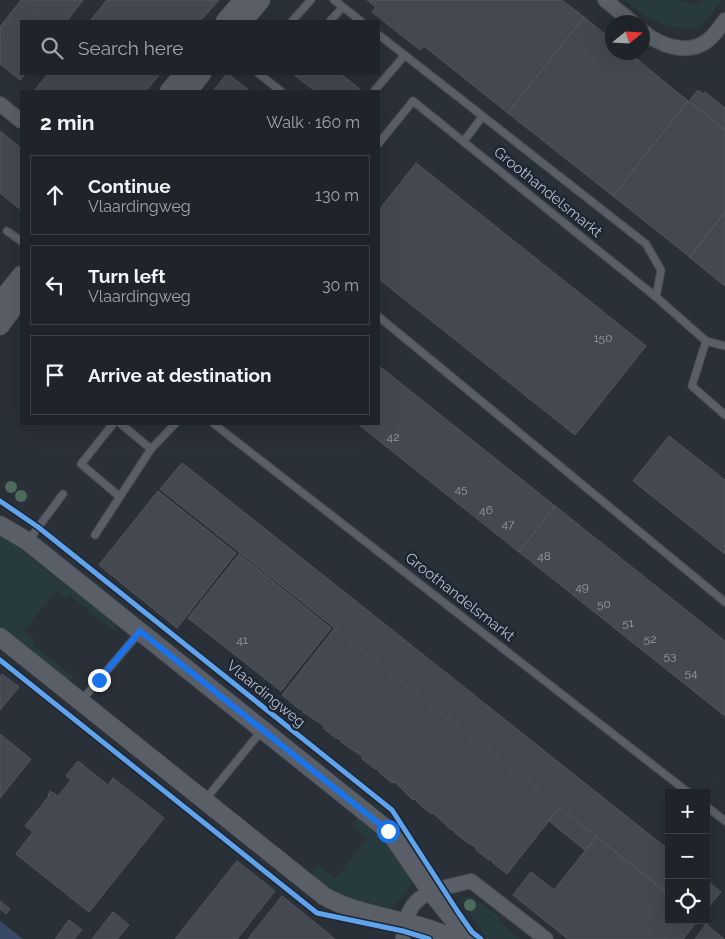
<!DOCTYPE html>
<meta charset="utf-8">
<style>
body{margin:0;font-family:Raleway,sans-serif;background:#282c32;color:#f1f3f6}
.controls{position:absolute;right:15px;bottom:15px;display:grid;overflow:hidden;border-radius:0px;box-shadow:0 5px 20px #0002}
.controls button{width:45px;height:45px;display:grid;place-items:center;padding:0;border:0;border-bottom:1px solid #3d4147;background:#20242a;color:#f1f3f6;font:25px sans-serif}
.compass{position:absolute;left:605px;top:15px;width:45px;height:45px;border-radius:50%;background:#20242a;box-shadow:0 5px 20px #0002;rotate:72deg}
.stop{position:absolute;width:15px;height:15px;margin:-11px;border:4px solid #1a73e8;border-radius:50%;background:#fff}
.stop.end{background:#1a73e8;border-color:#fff;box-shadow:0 1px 5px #0008}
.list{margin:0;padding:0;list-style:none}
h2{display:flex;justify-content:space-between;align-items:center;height:65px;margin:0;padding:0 20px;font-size:21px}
h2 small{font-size:16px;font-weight:400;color:#a2a4a8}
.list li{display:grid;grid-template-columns:32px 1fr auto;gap:15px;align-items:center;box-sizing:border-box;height:80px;margin:0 10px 10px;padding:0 10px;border:1px solid #3d4147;border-radius:0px}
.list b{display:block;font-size:19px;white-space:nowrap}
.list p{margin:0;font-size:16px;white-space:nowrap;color:#a2a4a8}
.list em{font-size:16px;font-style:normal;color:#a2a4a8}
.icon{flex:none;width:28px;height:28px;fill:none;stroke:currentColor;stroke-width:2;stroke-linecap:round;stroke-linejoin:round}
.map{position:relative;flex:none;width:725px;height:939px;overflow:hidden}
.search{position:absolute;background:#20242a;box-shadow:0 5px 20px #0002;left:20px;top:20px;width:360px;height:55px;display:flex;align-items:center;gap:12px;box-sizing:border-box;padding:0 18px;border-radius:0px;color:#a2a4a8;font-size:19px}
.panel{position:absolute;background:#20242a;box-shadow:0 5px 20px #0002;left:20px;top:90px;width:360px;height:335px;border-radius:0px}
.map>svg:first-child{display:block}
.green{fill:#273a3e}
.water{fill:#384963}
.building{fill:#444950;stroke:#52575f}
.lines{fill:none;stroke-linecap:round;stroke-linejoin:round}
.service-casing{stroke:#484c53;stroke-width:9}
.minor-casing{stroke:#484c53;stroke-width:16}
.tertiary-casing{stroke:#484c53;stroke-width:19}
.service{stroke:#5a5e66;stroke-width:7}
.minor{stroke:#5a5e66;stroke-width:14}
.tertiary{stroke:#5a5e66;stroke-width:18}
.cycleway-casing{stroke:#1d2633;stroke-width:8}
.cycleway{stroke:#60a3ed;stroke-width:5}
.tree{fill:#4e6a5a}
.route{stroke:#1a73e8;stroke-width:6}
.labels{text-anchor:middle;stroke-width:5;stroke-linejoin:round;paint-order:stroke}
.number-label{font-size:12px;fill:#989fab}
.street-label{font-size:15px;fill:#b4bcc9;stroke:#1d2633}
</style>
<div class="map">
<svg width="725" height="939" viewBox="0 0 725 939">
<rect width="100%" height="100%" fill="#2a3038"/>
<path class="green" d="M624,0H678L694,5L704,0H722L701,26C666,31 651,21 624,0Z
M0,534L114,622L118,633L70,596L67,599L56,590L24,631L35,640L32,644L76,679H66L0,627Z
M359,817C378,833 407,858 413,883L392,908L386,909C355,901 336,895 311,874L318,865L335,879L368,838L352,825Z
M459,897H471L501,917L498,921L521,939H487Z"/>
<path class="water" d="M0,921L23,939H0Z"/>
<path class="building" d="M21,0H83L67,21H21V74H25L20,80L0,64V27Z
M107,0H219L200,21H90Z
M367,0H562L584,17L508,113L424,46L420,50L372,12L376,7Z
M584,17L612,40V52H628L688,101L613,196L508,113Z
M48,74H160L146,91H34Z
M227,74H228L250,91H213Z
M293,74H341L360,89L358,91H315Z
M698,90L703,94L705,92L725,108V130L689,101Z
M688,101L725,130V212L690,257L613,196Z
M0,131L21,148V210L0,193Z
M416,163L646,346L575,435L379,279V210Z
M725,212V286L689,257Z
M379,366L555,506L519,552L358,424H379Z
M669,436L725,480V554L633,481Z
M182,463L669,850V894L160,489Z
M158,491L236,553L177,628L99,565Z
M555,506L725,641V716L519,552Z
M239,554L331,628L281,691L188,618Z
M334,629L559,808L507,874L493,863L492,860H489L476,850V847L468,843L455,833L454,830H451L433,813H430L417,802L416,799L413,800L395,782L392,783L379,772L378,769H375L362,759V756L341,742L340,739H337L324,729V726L303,712L302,709H299L282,695Z
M2,674L19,687L0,710V677Z
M0,734L31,759L0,798Z
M78,761L108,785L113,778L164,818L89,912L16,854L33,832L25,826L49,796L48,795L50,791L58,796L71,780L66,776Z
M559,808L596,837L586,851L549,821Z
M596,837L669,895V920H698L683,939H568L513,895L531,872L554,890Z
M237,861L275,891L237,939H175Z
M707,881L721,892L706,910V883Z
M282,896L335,939H248Z
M0,901L10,909L6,914L0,909Z
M113,912L129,925L117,939H92Z
M69,920L82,930L74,939H55Z
M706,924L724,939H695Z"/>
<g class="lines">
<g class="service-casing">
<path id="service" d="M334,0L361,21
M292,21L311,0
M330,21L343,7
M379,35L646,244L661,270L656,297
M259,74L281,91
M375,90L404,56
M464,141L482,117
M379,143L413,101L656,297L706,341L725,346
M7,231L21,241
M379,317L725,602
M706,341L692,386L725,415
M113,424L81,464L120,497
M121,424L151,449
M214,424L689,793
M95,535L151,449L175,424
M28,541L63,494
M81,701L139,633
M205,800L262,730
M706,806L725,821"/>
</g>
<g class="minor-casing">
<path id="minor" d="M605,0L632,22
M642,31C659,45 687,56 707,41C714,36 720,27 725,20
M0,104L21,121
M403,939C406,891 432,891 471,881L546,939"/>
</g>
<g class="tertiary-casing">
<path id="tertiary" d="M225,21L243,0
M244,21L261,0
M169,91L183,74
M188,91L202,74
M0,302L21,275
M0,326L21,298
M0,525L27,541L389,831L431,892L469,939
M0,637L324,896C364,919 413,918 454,939"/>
</g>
<use href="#service" class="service"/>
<use href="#minor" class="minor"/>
<use href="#tertiary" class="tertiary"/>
<g class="cycleway-casing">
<path id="cycleway" d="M0,501L38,527L392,810L458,912L472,932L481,939
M0,660L317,913L403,931L429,939"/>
</g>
<use href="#cycleway" class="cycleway"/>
</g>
<g class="tree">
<circle cx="11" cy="487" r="6"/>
<circle cx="21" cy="496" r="6"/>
<circle cx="470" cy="905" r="6"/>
</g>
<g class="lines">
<path class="route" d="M99,680L140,631L388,831"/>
</g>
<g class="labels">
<g class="number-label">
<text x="603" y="342">150</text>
<text x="393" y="441">42</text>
<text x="461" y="493">45</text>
<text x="486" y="514">46</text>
<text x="508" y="528">47</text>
<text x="544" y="560">48</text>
<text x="582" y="591">49</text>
<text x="604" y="608">50</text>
<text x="628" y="627">51</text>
<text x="650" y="643">52</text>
<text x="242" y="644">41</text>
<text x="670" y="660">53</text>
<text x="691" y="677">54</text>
</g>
<g class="street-label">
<text transform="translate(548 192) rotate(39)" y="5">Groothandelsmarkt</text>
<text transform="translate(460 597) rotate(38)" y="5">Groothandelsmarkt</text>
<text transform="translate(266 694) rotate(39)" y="5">Vlaardingweg</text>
</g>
</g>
</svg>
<div class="controls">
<button>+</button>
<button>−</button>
<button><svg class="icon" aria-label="locate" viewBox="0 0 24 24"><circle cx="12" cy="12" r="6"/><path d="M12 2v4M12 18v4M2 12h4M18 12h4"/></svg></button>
</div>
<svg class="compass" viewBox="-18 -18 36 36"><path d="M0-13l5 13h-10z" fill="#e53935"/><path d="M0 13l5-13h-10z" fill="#a2a4a8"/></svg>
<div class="stop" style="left:388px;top:831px"></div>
<div class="stop end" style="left:99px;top:680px"></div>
<div class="search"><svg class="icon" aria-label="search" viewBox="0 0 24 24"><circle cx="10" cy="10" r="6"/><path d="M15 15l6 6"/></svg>Search here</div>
<section class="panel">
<h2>2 min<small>Walk · 160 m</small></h2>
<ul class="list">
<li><svg class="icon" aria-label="ahead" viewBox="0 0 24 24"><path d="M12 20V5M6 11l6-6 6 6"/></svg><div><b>Continue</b><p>Vlaardingweg</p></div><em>130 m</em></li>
<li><svg class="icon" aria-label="left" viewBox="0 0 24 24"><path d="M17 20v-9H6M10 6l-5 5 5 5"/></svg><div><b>Turn left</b><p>Vlaardingweg</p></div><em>30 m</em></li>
<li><svg class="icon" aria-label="arrive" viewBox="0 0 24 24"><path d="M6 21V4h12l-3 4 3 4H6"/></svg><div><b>Arrive at destination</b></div></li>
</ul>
</section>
</div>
